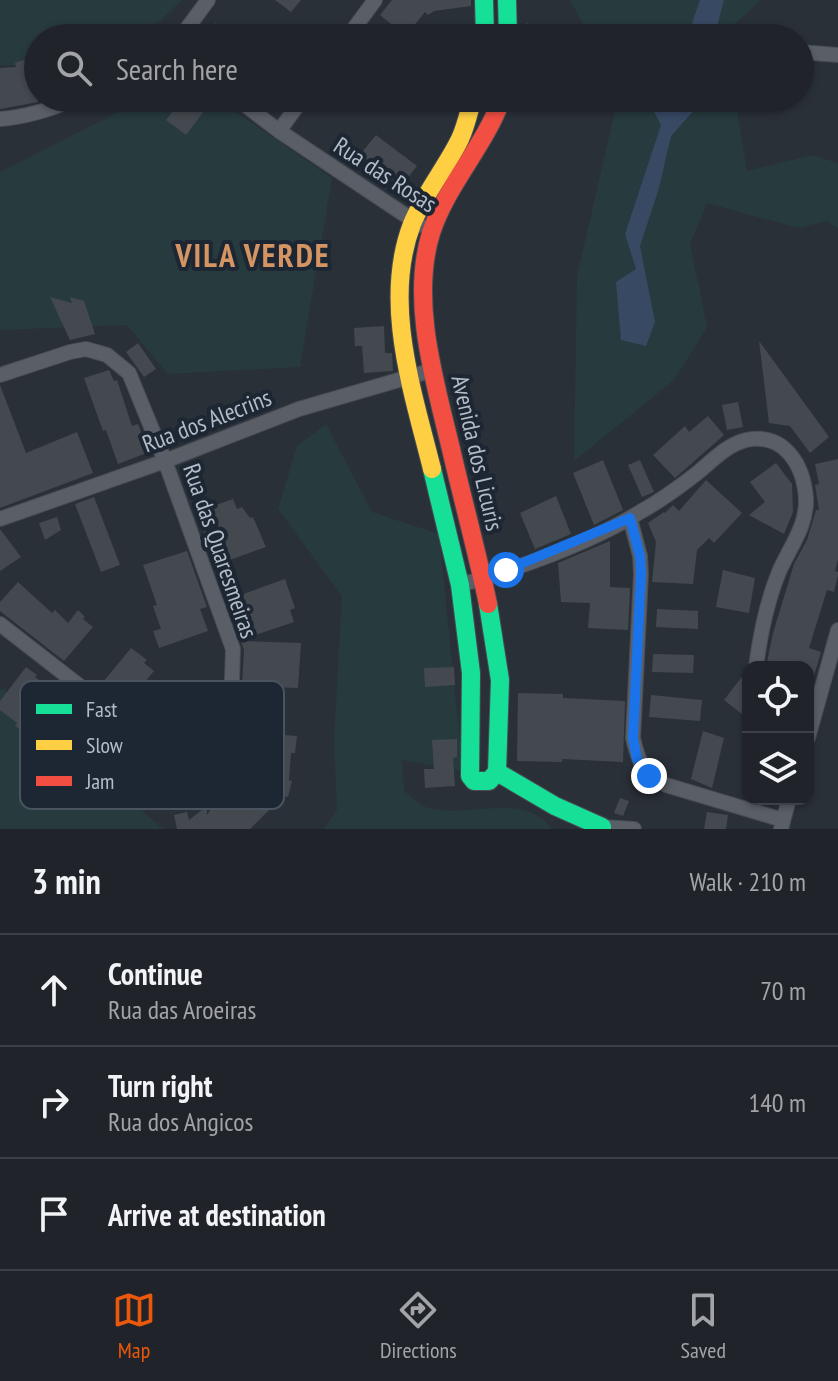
<!DOCTYPE html>
<meta charset="utf-8">
<style>
body{margin:0;font-family:"PT Sans Narrow",sans-serif;background:#2d3036;color:#f1f3f6}
.controls{position:absolute;right:24px;bottom:24px;display:grid;overflow:hidden;border-radius:16px;box-shadow:0 2px 6px #0004}
.controls button{width:72px;height:72px;display:grid;place-items:center;padding:0;border:0;border-bottom:2px solid #3d4147;background:#20242a;color:#f1f3f6;font:40px sans-serif}
.stop{position:absolute;width:24px;height:24px;margin:-18px;border:6px solid #1a73e8;border-radius:50%;background:#fff}
.stop.end{background:#1a73e8;border-color:#fff;box-shadow:0 2px 8px #0008}
.list{margin:0;padding:0;list-style:none}
h2{display:flex;justify-content:space-between;align-items:center;height:104px;margin:0;padding:0 32px;font-size:34px}
h2 small{font-size:26px;font-weight:400;color:#a2a4a8}
.list li{display:grid;grid-template-columns:52px 1fr auto;gap:24px;align-items:center;box-sizing:border-box;height:112px;padding:0 32px;border-top:2px solid #3d4147}
.list b{display:block;font-size:30px;white-space:nowrap}
.list p{margin:0;font-size:26px;white-space:nowrap;color:#a2a4a8}
.list em{font-size:26px;font-style:normal;color:#a2a4a8}
.icon{flex:none;width:44px;height:44px;fill:none;stroke:currentColor;stroke-width:2;stroke-linecap:round;stroke-linejoin:round}
.map{position:relative;flex:none;width:838px;height:829px;overflow:hidden}
.search{position:absolute;background:#20242a;box-shadow:0 2px 6px #0004;left:24px;right:24px;top:24px;height:88px;display:flex;align-items:center;gap:20px;box-sizing:border-box;padding:0 28px;border-radius:44px;color:#a2a4a8;font-size:30px}
.sheet{height:440px;background:#20242a}
nav{display:flex;justify-content:space-around;align-items:center;box-sizing:border-box;height:112px;border-top:2px solid #3d4147;background:#20242a;font-size:22px;color:#a2a4a8}
nav a{display:grid;justify-items:center;gap:4px}
nav .on{color:#ea580c}
.map>svg:first-child{display:block}
.green{fill:#273a3e}
.water{fill:#384963}
.building{fill:#444950}
.lines{fill:none;stroke-linecap:round;stroke-linejoin:round}
.street-casing{stroke:#484c53;stroke-width:16}
.fast-casing{stroke:#484c53;stroke-width:20}
.slow-casing{stroke:#484c53;stroke-width:20}
.jam-casing{stroke:#484c53;stroke-width:20}
.street{stroke:#5a5e66;stroke-width:14}
.fast{stroke:#16e098;stroke-width:18}
.slow{stroke:#ffcf43;stroke-width:18}
.jam{stroke:#f24e42;stroke-width:18}
.route{stroke:#1a73e8;stroke-width:10}
.labels{text-anchor:middle;stroke-width:8;stroke-linejoin:round;paint-order:stroke}
.street-label{font-size:24px;fill:#b4bcc9;stroke:#1d2633}
.district-label{font-size:32px;font-weight:bold;letter-spacing:2px;fill:#d59563;stroke:#1d2633}
.key{fill:#1d2633;stroke:#4a5360;stroke-width:2}
.key-label{font-size:22px;fill:#b4bcc9}
</style>
<div class="map">
<svg width="838" height="829" viewBox="0 0 838 829">
<rect width="100%" height="100%" fill="#2a3038"/>
<path class="green" d="M0,0H180L181,1L142,38H38V65H0Z
M570,0H761L727,31L728,38H591Z
M146,98H216L332,178L300,367L168,374L127,325L0,330V172Z
M618,98H735L747,171L812,155L838,163V228L827,221L798,228L707,203L690,244L707,327L674,380L574,461L577,276Z
M326,424L372,512L439,534L463,771L402,760L404,791C411,796 420,806 429,808C469,819 524,790 552,829H324L337,810L334,739L342,596L278,509L297,446Z
M4,689L163,829H0V690Z"/>
<path class="water" d="M700,0H724L714,38H687Z
M657,98H699L696,108L671,136L659,188L640,246L655,322L646,346L621,340L616,282L636,269L625,234L661,125L652,108Z"/>
<path class="building" d="M275,0H301L291,12Z
M392,0H471V6L434,11L428,15L425,12L406,36L380,15Z
M215,23L235,38H203Z
M526,23L564,36V38H521Z
M32,57L38,74V102L0,109V68L16,67L15,63Z
M183,98H214L186,135L166,120Z
M376,135L417,166L399,189L358,157Z
M50,297L72,303L70,297L84,301L95,334L70,340Z
M384,326L385,353H392L393,371L364,373L362,346H355L354,328Z
M759,341L829,437L810,453L790,426L769,423Z
M138,343L156,369L144,377L126,352Z
M109,370L114,381L117,380L132,426L138,424L149,452L118,464L106,430L103,431L84,378Z
M0,385L26,453L77,432L93,473L0,508Z
M738,402L743,427L727,430L722,405Z
M708,416L724,435L675,478L653,455L685,426L689,432Z
M838,459V559L835,571L838,572V575L834,592L827,590L809,648L821,652L808,696V667H766L773,633L794,564L807,540L816,510H819L815,485L819,484L815,464Z
M603,460L623,510L594,525L573,473Z
M640,460L654,492L642,497L628,465Z
M776,463L792,484L793,512L784,534L749,515L765,502L750,482Z
M706,480L742,513L714,543L709,538L697,550L693,584L652,582L656,542L648,523L664,512L665,513L673,505L679,511Z
M556,496L571,534L535,549L520,513Z
M94,497L120,565L101,572L75,504Z
M233,499L237,509L242,507L250,518L253,517L266,547L213,566L199,511Z
M57,517L61,530L45,540L39,523Z
M0,529L21,557L0,571Z
M610,541V587L630,588L628,630L588,628L590,603L561,602L558,563Z
M187,551L207,607L200,609L208,631L159,648L153,631L161,629L153,606L157,605L143,565Z
M723,570L755,578L749,613L716,607Z
M285,579L295,608L290,610L294,622L241,640L237,630L242,629L232,598Z
M18,582L52,613L55,610L68,623L78,610L85,617L83,619L93,627L64,661L0,611V602Z
M657,609L698,611V629L656,627Z
M241,641L301,643L298,688L242,686L244,650Z
M131,648L147,660L144,663L154,671L125,706L118,700L120,698L103,682Z
M653,654L694,655L693,673L652,672Z
M26,667L37,675L35,677L60,697L62,695L88,717L82,725L108,746L81,778L58,760L48,748L15,726L17,723L0,710V701Z
M454,667L455,685L425,687L424,668Z
M747,670L748,673V719L724,700Z
M518,693L563,694V698L625,701L623,762L562,759V762L517,761Z
M651,695L702,700L700,721L649,717Z
M703,731L724,738L712,788L691,779Z
M240,732L297,736L295,753H291L289,780L292,781L288,797L230,780L242,763L238,762Z
M457,739V757L453,758L455,786L425,788L424,769H434L432,740Z
M236,785L271,808L250,829H177L174,815L187,812L189,820L207,806V815L219,797Z
M620,798L629,801L623,816L614,813Z
M707,812L728,815L726,829H704Z"/>
<g class="lines">
<g class="street-casing">
<path id="street" d="M180,38L208,0
M347,38L375,0
M800,52L838,55
M236,98L279,131L420,225
M0,119C28,117 52,109 77,98
M279,131L303,98
M0,375L70,352L86,349L107,355L129,373L165,461L233,649L231,709L227,767L212,786L187,795L151,787L137,765L125,733L81,687L0,624
M630,518L640,556L641,574L633,738C639,764 643,773 666,785L783,820
M0,519L165,461L299,409L433,370
M460,585C517,569 590,543 640,512C660,501 678,488 696,474C711,462 726,445 746,440C785,432 804,466 806,499C807,527 789,548 779,572C767,601 760,636 756,667
M808,738L838,630
M602,827L634,829
M781,829L789,799"/>
</g>
<g class="fast-casing">
<path id="fast" d="M484,0L485,38
M507,0L508,38
M432,469L460,585L471,673L470,776L474,781H489L497,772L500,680L488,604
M497,772L555,806L602,827L601,829"/>
</g>
<g class="slow-casing">
<path id="slow" d="M432,469C413,392 382,302 412,224C424,194 446,168 460,139C466,126 469,111 473,98"/>
</g>
<g class="jam-casing">
<path id="jam" d="M488,604C477,552 463,501 451,449C435,382 410,301 431,233C447,184 485,146 502,98"/>
</g>
<use href="#street" class="street"/>
<use href="#fast" class="fast"/>
<use href="#slow" class="slow"/>
<use href="#jam" class="jam"/>
</g>
<g class="lines">
<path class="route" d="M506,570L630,518L640,556L641,574L633,738L637,759L649,776"/>
</g>
<g class="labels">
<g class="street-label">
<text transform="translate(385 175) rotate(33)" y="8">Rua das Rosas</text>
<text transform="translate(207 421) rotate(-21)" y="8">Rua dos Alecrins</text>
<text transform="translate(477 453) rotate(77)" y="8">Avenida dos Licuris</text>
<text transform="translate(220 551) rotate(71)" y="8">Rua das Quaresmeiras</text>
</g>
<g class="district-label">
<text x="253" y="267">VILA VERDE</text>
</g>
</g>
<rect x="20" y="681" width="264" height="128" rx="12" class="key"/>
<rect x="36" y="704" width="36" height="10" fill="#16e098"/>
<rect x="36" y="740" width="36" height="10" fill="#ffcf43"/>
<rect x="36" y="776" width="36" height="10" fill="#f24e42"/>
<g class="key-label">
<text x="86" y="717">Fast</text>
<text x="86" y="753">Slow</text>
<text x="86" y="789">Jam</text>
</g>
</svg>
<div class="controls">
<button><svg class="icon" aria-label="locate" viewBox="0 0 24 24"><circle cx="12" cy="12" r="6"/><path d="M12 2v4M12 18v4M2 12h4M18 12h4"/></svg></button>
<button><svg class="icon" aria-label="layers" viewBox="0 0 24 24"><path d="M12 4l9 5-9 5-9-5zM3 14l9 5 9-5"/></svg></button>
</div>
<div class="stop" style="left:506px;top:570px"></div>
<div class="stop end" style="left:649px;top:776px"></div>
<div class="search"><svg class="icon" aria-label="search" viewBox="0 0 24 24"><circle cx="10" cy="10" r="6"/><path d="M15 15l6 6"/></svg>Search here</div>
</div>
<section class="sheet">
<h2>3 min<small>Walk · 210 m</small></h2>
<ul class="list">
<li><svg class="icon" aria-label="ahead" viewBox="0 0 24 24"><path d="M12 20V5M6 11l6-6 6 6"/></svg><div><b>Continue</b><p>Rua das Aroeiras</p></div><em>70 m</em></li>
<li><svg class="icon" aria-label="right" viewBox="0 0 24 24"><path d="M7 20v-9h11M14 6l5 5-5 5"/></svg><div><b>Turn right</b><p>Rua dos Angicos</p></div><em>140 m</em></li>
<li><svg class="icon" aria-label="arrive" viewBox="0 0 24 24"><path d="M6 21V4h12l-3 4 3 4H6"/></svg><div><b>Arrive at destination</b></div></li>
</ul>
</section>
<nav>
<a class="on"><svg class="icon" aria-label="map" viewBox="0 0 24 24"><path d="M3 6l6-2 6 2 6-2v14l-6 2-6-2-6 2zM9 4v14M15 6v14"/></svg>Map</a>
<a><svg class="icon" aria-label="directions" viewBox="0 0 24 24"><path d="M12 3l9 9-9 9-9-9zM9 14v-3h6M13 9l2 2-2 2"/></svg>Directions</a>
<a><svg class="icon" aria-label="saved" viewBox="0 0 24 24"><path d="M7 4h10v16l-5-4-5 4z"/></svg>Saved</a>
</nav>
